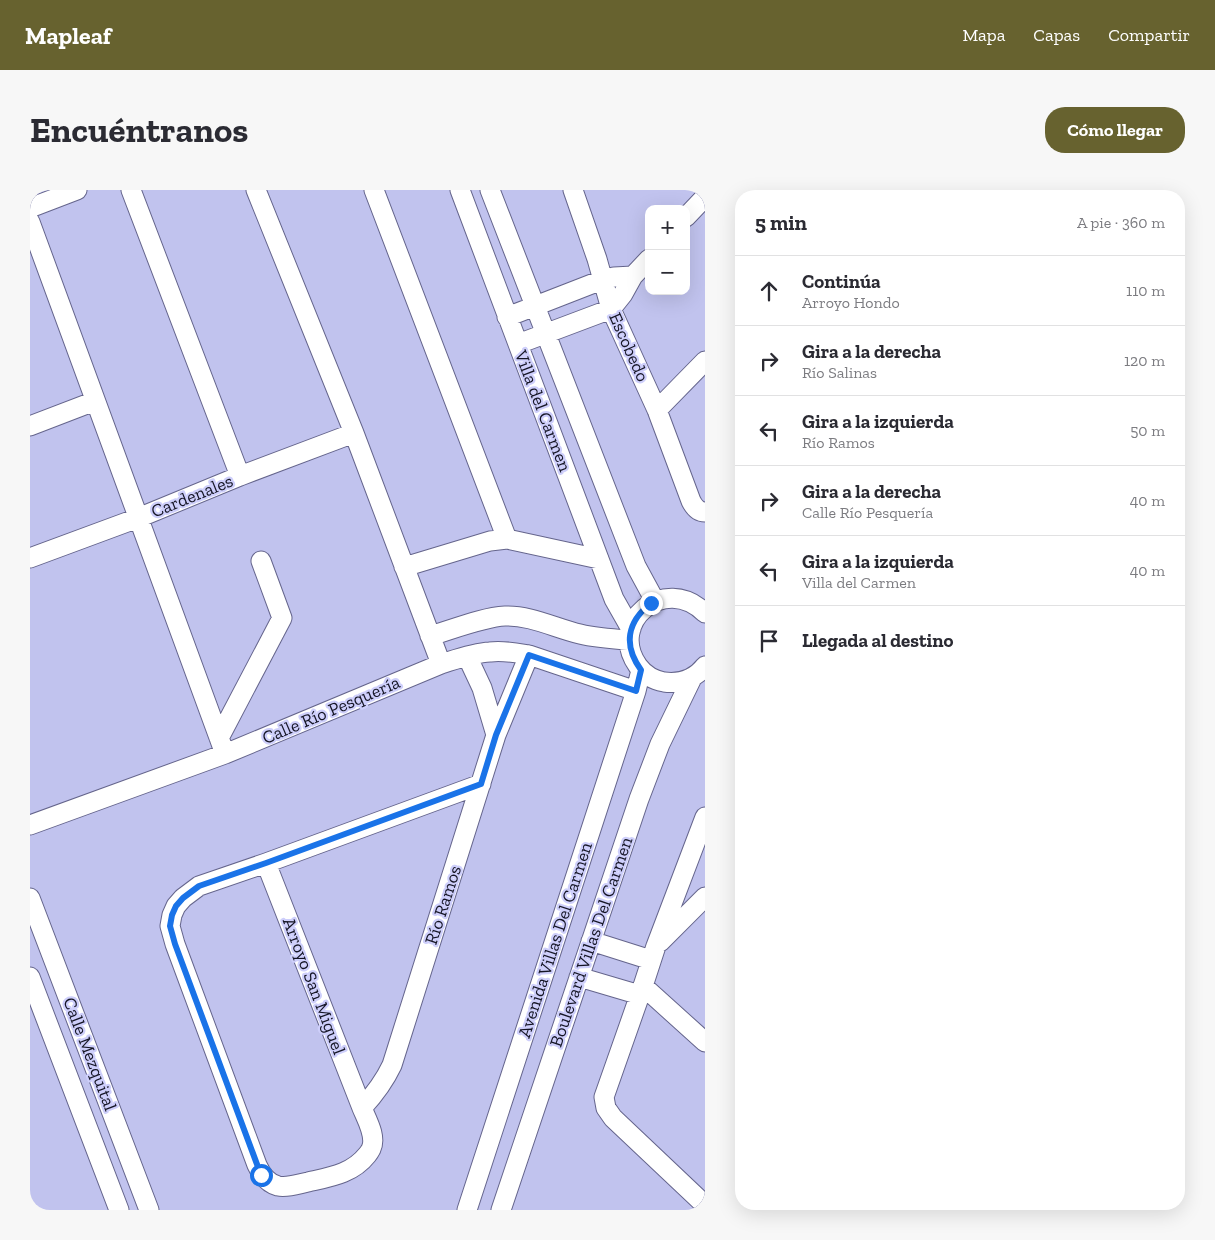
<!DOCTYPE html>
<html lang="es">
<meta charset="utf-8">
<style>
body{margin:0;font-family:"Zilla Slab",serif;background:#f7f7f7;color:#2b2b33}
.controls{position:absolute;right:15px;top:15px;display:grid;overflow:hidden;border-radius:10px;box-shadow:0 5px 20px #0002}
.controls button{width:45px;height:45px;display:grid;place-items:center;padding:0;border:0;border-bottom:1px solid #e1e1e2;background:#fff;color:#2b2b33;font:25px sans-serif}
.stop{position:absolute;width:15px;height:15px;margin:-11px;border:4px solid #1a73e8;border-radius:50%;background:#fff}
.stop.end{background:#1a73e8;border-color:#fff;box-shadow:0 1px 5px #0008}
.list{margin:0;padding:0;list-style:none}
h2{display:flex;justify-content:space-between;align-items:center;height:65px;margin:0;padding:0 20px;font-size:21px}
h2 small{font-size:16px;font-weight:400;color:#7c7c81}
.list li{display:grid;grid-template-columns:32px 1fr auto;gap:15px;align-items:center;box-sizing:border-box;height:70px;padding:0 20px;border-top:1px solid #e1e1e2}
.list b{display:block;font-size:19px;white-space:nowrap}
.list p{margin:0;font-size:16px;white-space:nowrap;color:#7c7c81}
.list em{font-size:16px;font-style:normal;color:#7c7c81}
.icon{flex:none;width:28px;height:28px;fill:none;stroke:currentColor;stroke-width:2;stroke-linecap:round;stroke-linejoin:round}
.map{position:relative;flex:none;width:675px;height:1020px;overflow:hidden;border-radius:20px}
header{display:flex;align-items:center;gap:30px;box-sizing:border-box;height:70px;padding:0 25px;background:#67622f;color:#fff}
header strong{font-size:24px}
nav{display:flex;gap:28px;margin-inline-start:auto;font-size:18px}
.intro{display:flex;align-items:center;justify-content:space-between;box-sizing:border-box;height:120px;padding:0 30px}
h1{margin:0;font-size:35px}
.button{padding:12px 22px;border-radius:20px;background:#67622f;color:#fff;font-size:18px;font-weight:700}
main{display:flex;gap:30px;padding:0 30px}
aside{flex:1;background:#fff;border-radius:20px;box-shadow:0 5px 20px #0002}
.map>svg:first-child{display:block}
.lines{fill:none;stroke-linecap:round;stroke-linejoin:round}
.minor-casing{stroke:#65658c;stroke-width:21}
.minor{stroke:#fff;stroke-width:19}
.route{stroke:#1a73e8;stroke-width:6}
.labels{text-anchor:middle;stroke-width:4.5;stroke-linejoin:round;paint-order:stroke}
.street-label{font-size:18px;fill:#151525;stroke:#cecffb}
</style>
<header>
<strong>Mapleaf</strong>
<nav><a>Mapa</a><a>Capas</a><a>Compartir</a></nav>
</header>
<div class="intro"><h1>Encuéntranos</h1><a class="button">Cómo llegar</a></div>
<main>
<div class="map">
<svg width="675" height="1020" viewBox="0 0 675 1020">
<rect width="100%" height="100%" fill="#c1c3ee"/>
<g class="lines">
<g class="minor-casing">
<path id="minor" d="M101,0L210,286
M226,0L324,243L411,474
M344,0L477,349
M430,0L584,409L601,439
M460,0L606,376L625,411
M543,0L567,69L581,119L627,220L661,311C664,317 668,322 675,322
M0,18L47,0
M656,27L675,7
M0,32L195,564
M477,127L572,90L584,87L603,86
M488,154L581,119L593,104L603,86L619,69
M627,220L675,171
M0,236L65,211
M0,368L108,328L210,286L324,243
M374,377L460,351L477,349L569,369
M675,423C634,383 577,433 608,476C614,484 623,490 634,492C650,494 665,489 675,476
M400,446C421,440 453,427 475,426C500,425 525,438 550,444C566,448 583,449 599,450
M437,466L452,498L466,545
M189,548L252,428L231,371
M451,594L236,673L169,696L153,708L146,716L142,725L140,736L145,754L227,975C231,984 237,993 248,996C258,998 268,994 278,992C300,987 322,984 337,965C337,965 341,960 341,959C347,947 337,930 332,918C344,905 354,892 362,875L466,545L499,465
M675,627L626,756L613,796L574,907L576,918L583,928L675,1015
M0,635L195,564L411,474C427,469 443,463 460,462C473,460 487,463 499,465L606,501
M236,673L332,918
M0,708L119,1020
M561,751L621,770
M630,752L675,707
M0,787L89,1020
M549,787L610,805
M613,796L675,852
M437,1020L606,501L611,480
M471,1020L609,609L630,554L662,488"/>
</g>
<use href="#minor" class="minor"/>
</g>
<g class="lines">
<path class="route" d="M231,985L145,754L140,736L142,725L146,716L153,708L169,696L236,673L451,594L466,545L499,465L606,501L611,480C593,455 597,432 621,413"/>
</g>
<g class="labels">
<g class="street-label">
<text transform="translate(599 157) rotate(66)" y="6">Escobedo</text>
<text transform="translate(513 221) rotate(69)" y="6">Villa del Carmen</text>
<text transform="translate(162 306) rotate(-22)" y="6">Cardenales</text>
<text transform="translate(301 520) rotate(-23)" y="6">Calle Río Pesquería</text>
<text transform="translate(413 715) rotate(-72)" y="6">Río Ramos</text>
<text transform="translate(525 750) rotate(-72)" y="6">Avenida Villas Del Carmen</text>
<text transform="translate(561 752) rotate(-71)" y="6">Boulevard Villas Del Carmen</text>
<text transform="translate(284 796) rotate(69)" y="6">Arroyo San Miguel</text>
<text transform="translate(60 864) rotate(69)" y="6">Calle Mezquital</text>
</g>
</g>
</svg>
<div class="controls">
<button>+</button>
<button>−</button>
</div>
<div class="stop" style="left:231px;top:985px"></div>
<div class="stop end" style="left:621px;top:413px"></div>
</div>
<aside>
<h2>5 min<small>A pie · 360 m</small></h2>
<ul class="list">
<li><svg class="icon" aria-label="ahead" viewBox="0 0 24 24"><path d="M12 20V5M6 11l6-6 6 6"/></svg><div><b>Continúa</b><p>Arroyo Hondo</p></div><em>110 m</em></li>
<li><svg class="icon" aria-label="right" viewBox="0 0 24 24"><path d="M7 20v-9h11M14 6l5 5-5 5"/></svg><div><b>Gira a la derecha</b><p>Río Salinas</p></div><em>120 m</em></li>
<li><svg class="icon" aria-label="left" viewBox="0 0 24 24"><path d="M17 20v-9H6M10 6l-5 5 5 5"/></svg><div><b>Gira a la izquierda</b><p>Río Ramos</p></div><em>50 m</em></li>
<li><svg class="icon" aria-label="right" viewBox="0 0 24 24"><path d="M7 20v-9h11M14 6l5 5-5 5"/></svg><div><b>Gira a la derecha</b><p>Calle Río Pesquería</p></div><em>40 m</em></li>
<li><svg class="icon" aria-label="left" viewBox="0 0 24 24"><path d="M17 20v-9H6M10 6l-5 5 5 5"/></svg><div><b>Gira a la izquierda</b><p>Villa del Carmen</p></div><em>40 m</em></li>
<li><svg class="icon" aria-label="arrive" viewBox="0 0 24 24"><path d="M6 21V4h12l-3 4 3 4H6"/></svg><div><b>Llegada al destino</b></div></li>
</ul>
</aside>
</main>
